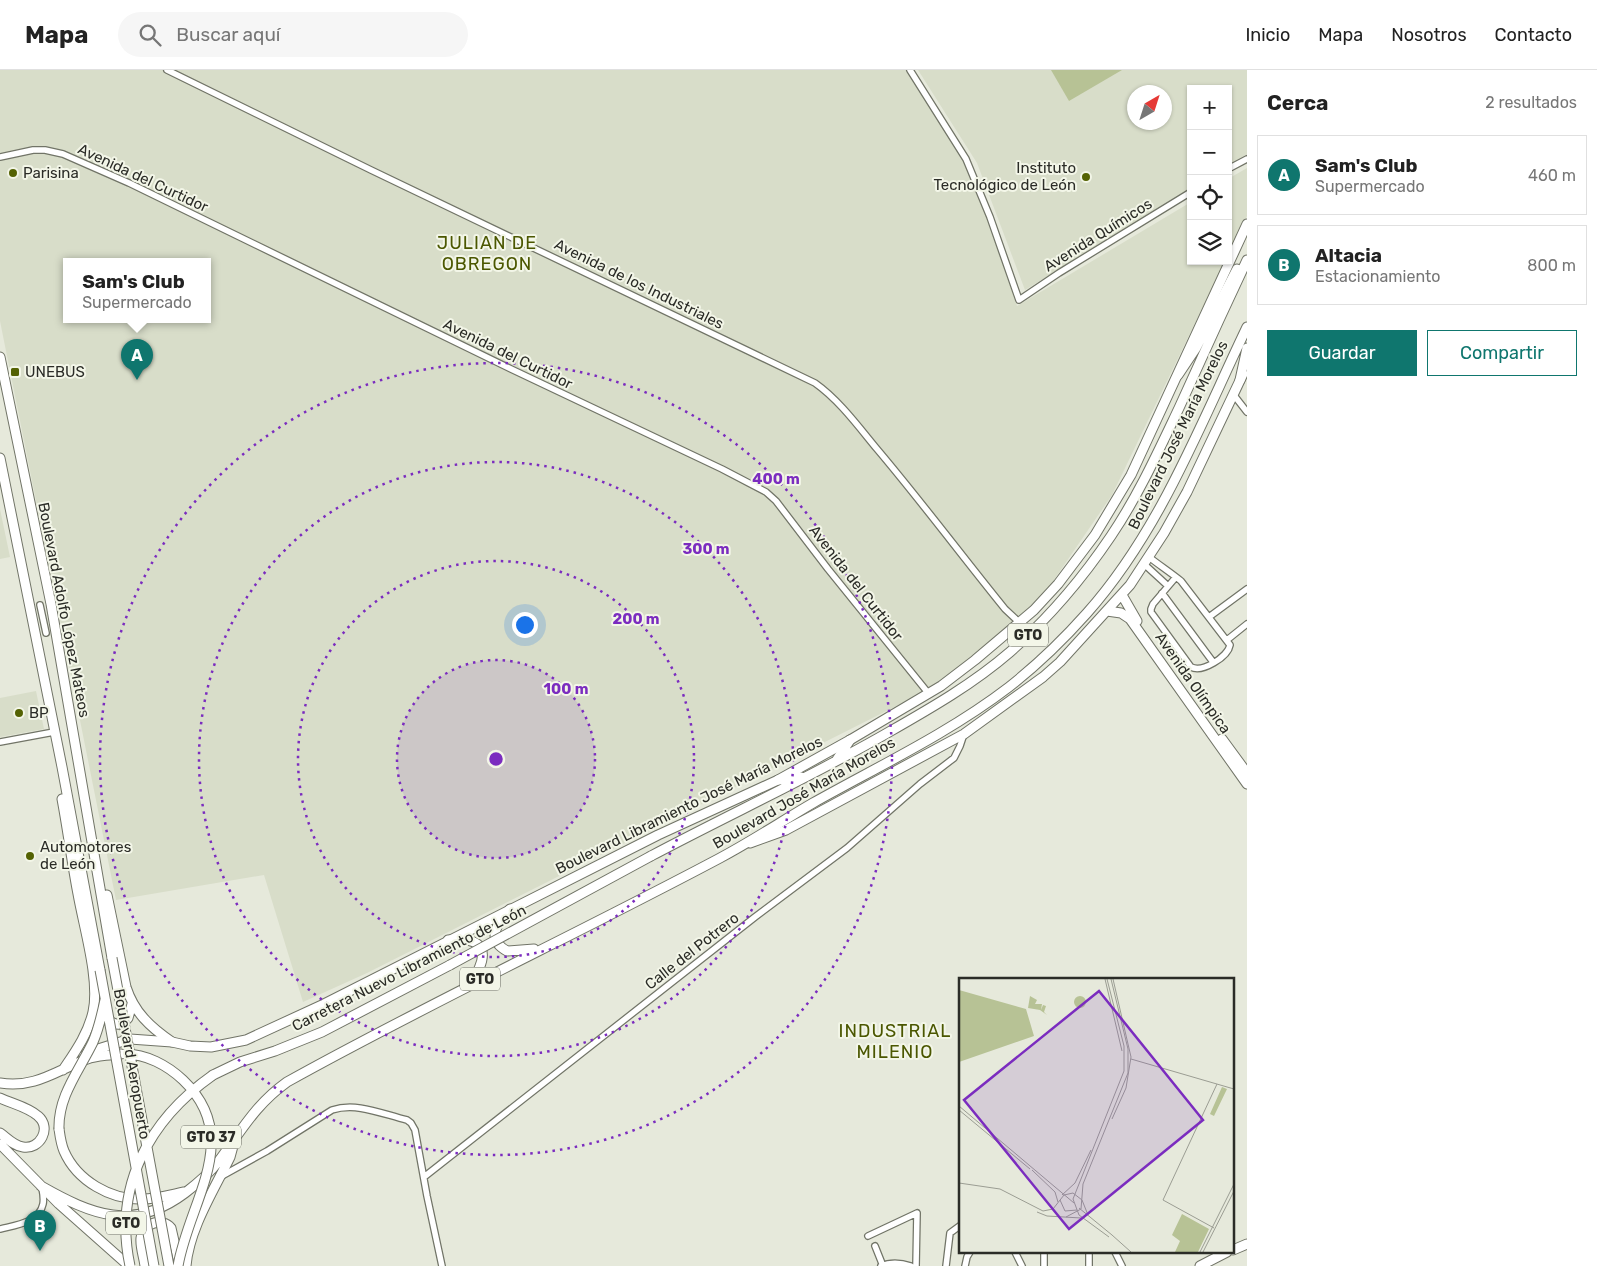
<!DOCTYPE html>
<html lang="es">
<meta charset="utf-8">
<style>
body{margin:0;font-family:Rubik,sans-serif;background:#f6f6f6;color:#222}
.controls{position:absolute;right:15px;top:15px;display:grid;overflow:hidden;border-radius:0px;box-shadow:0 1px 4px #0004}
.controls button{width:45px;height:45px;display:grid;place-items:center;padding:0;border:0;border-bottom:1px solid #e0e0e0;background:#fff;color:#222;font:25px sans-serif}
.compass{position:absolute;left:1127px;top:15px;width:45px;height:45px;border-radius:50%;background:#fff;box-shadow:0 1px 4px #0004;rotate:39deg}
.you{position:absolute;left:524px;top:554px;width:18px;height:18px;margin:-12px;border:4px solid #fff;border-radius:50%;background:#1a73e8;box-shadow:0 0 0 8px #1a73e833}
.badge{display:grid;place-items:center;width:32px;height:32px;border-radius:50%;background:#0f766e;color:#fff;font-size:16px;font-weight:700}
.pin{position:absolute;translate:-50% -41px;filter:drop-shadow(0 1px 2px #0008)}
.pin::after{content:'';position:absolute;top:26px;width:18px;height:15px;background:inherit;clip-path:polygon(0 0,100% 0,50% 100%)}
.popup{position:absolute;left:63px;top:188px;width:148px;height:65px;box-sizing:border-box;display:grid;place-content:center;border-radius:0px;background:#fff;filter:drop-shadow(0 1px 4px #0005);font-size:16px;white-space:nowrap;color:#767676}
.popup b{font-size:19px;color:#222}
.popup::after{content:'';position:absolute;left:50%;top:100%;margin-left:-10px;border:10px solid transparent;border-top-color:#fff}
.list{margin:0;padding:0;list-style:none}
h2{display:flex;justify-content:space-between;align-items:center;height:65px;margin:0;padding:0 20px;font-size:21px}
h2 small{font-size:16px;font-weight:400;color:#767676}
.list li{display:grid;grid-template-columns:32px 1fr auto;gap:15px;align-items:center;box-sizing:border-box;height:80px;margin:0 10px 10px;padding:0 10px;border:1px solid #e0e0e0;border-radius:0px}
.list b{display:block;font-size:19px;white-space:nowrap}
.list p{margin:0;font-size:16px;white-space:nowrap;color:#767676}
.list em{font-size:16px;font-style:normal;color:#767676}
.actions{display:flex;gap:10px;padding:15px 20px}
.actions a{flex:1;padding:11px 0;border:1px solid #0f766e;border-radius:0px;text-align:center;font-size:18px;color:#0f766e}
.actions .main{background:#0f766e;color:#fff}
.icon{flex:none;width:28px;height:28px;fill:none;stroke:currentColor;stroke-width:2;stroke-linecap:round;stroke-linejoin:round}
.map{position:relative;flex:none;width:1247px;height:1196px;overflow:hidden}
header{display:flex;align-items:center;gap:30px;box-sizing:border-box;height:70px;padding:0 25px;background:#fff;border-bottom:1px solid #e0e0e0}
header strong{font-size:24px}
nav{display:flex;gap:28px;margin-inline-start:auto;font-size:18px}
.search{width:350px;height:45px;background:#f6f6f6;display:flex;align-items:center;gap:12px;box-sizing:border-box;padding:0 18px;border-radius:28px;color:#767676;font-size:19px}
main{display:flex}
aside{flex:1;background:#fff}
.map>svg:first-child{display:block}
.built{fill:#d8ddc9;fill-rule:evenodd}
.green{fill:#b7c295}
.lines{fill:none;stroke-linecap:round;stroke-linejoin:round}
.street-casing{stroke:#717467;stroke-width:8}
.secondary-casing{stroke:#717467;stroke-width:11}
.primary-casing{stroke:#717467;stroke-width:11}
.street{stroke:#fff;stroke-width:5.5}
.secondary{stroke:#fff;stroke-width:9}
.primary{stroke:#fff;stroke-width:9}
.primary-bridge-casing{stroke:#717467;stroke-width:11;stroke-linecap:butt}
.primary-bridge{stroke:#fff;stroke-width:9}
.ring{fill:none;stroke:#7b2cbf;stroke-width:2.5;stroke-dasharray:2.5 5}
.poi-dot{fill:#546203;stroke:#f3f6e8;stroke-width:2}
.labels{text-anchor:middle;stroke-width:4;stroke-linejoin:round;paint-order:stroke}
.shield{fill:#f3f6e8;stroke:#676961;stroke-width:1}
.shield-label{font-size:14px;font-weight:bold;fill:#2b2c27}
.poi-label{font-size:15px;fill:#2b2c27;stroke:#f3f6e8;text-anchor:start}
.street-label{font-size:15px;fill:#2b2c27;stroke:#f3f6e8}
.quarter-label{font-size:18px;letter-spacing:1px;fill:#4b5701;stroke:#f3f6e8}
.inset-road{fill:none;stroke:#9b9d93;stroke-width:1}
.view{fill:#7b2cbf;fill-opacity:0.15;stroke:#7b2cbf;stroke-width:2.5}
.inset-edge{fill:none;stroke:#2b2c27;stroke-width:2.5}
.centre{fill:#7b2cbf;stroke:#f3f6e8;stroke-width:2.5}
.ring-label{font-size:15px;text-anchor:middle;font-weight:bold;fill:#7b2cbf;stroke:#f3f6e8;stroke-width:4;stroke-linejoin:round;paint-order:stroke}
</style>
<header>
<strong>Mapa</strong>
<div class="search"><svg class="icon" aria-label="search" viewBox="0 0 24 24"><circle cx="10" cy="10" r="6"/><path d="M15 15l6 6"/></svg>Buscar aquí</div>
<nav><a>Inicio</a><a>Mapa</a><a>Nosotros</a><a>Contacto</a></nav>
</header>
<main>
<div class="map">
<svg width="1247" height="1196" viewBox="0 0 1247 1196">
<rect width="100%" height="100%" fill="#e6e9db"/>
<path class="built" d="M0,0H907L969,96L1017,236L1191,132V191H1225L1112,425L1032,542L928,620L367,903L303,932L264,805L116,830L0,251ZM67,191H207V249H67Z
M918,0H1247V84L1228,95V19H1191V118L1025,220L977,93ZM1134,22H1164V52H1134Z
M1247,98V146L1228,185V109Z
M0,439L10,487L0,489Z
M36,621L44,659L0,667V628Z"/>
<path class="green" d="M1051,0H1122L1069,31Z"/>
<g class="lines">
<g class="street-casing">
<path id="street" d="M167,0L371,100L815,313C839,330 858,356 877,379C921,431 962,486 1005,539L1020,553
M910,0L966,89L990,147L1019,230L1059,203L1191,122
M0,87L33,80H45L63,84L129,113L511,299L722,399L766,422L776,431L828,499L929,624
M1228,99L1247,89
M1233,324L1247,342
M1149,487C1159,495 1170,502 1181,511L1230,575C1228,587 1202,603 1191,597L1151,542V539L1153,534L1176,507
M1144,494L1168,516
M1162,523L1213,592
M40,535L46,563
M1209,547L1247,519
M1227,570L1247,554
M0,672L54,662
M220,1107L267,1081L332,1040C357,1032 382,1044 407,1050L411,1053L415,1060L427,1126L442,1196
M424,1107L755,847L847,778L920,714L954,688L960,676L964,664
M0,1159C16,1155 39,1153 43,1134C44,1129 43,1123 42,1118
M868,1166L917,1143L916,1196
M875,1176L883,1196
M1015,1182L1022,1196
M1115,1182L1122,1196
M881,1196C890,1192 902,1193 911,1196
M946,1196L950,1163L961,1155
M965,1196L967,1187L970,1182
M1044,1196V1182
M1089,1196V1182"/>
</g>
<g class="secondary-casing">
<path id="secondary" d="M1122,525L1137,551
M1107,541L1121,543L1130,549L1247,714
M1222,669L1247,703
M750,773L786,760L964,664L1043,607L1060,592L1130,515L1164,463L1187,422L1243,304
M84,986L98,979L130,969L172,972L190,976L211,977L246,970L324,934L658,765L778,710L850,670L941,616L975,590L1034,540L1058,514L1095,465L1131,405L1247,154
M1233,1180L1247,1174
M1200,1196L1227,1182"/>
</g>
<g class="primary-casing">
<path id="primary" d="M0,287L51,534L112,888
M1178,305L1196,278L1237,199
M1240,310L1247,278
M0,388L62,697L100,900
M836,691L850,670
M778,710L801,707
M62,729C68,761 72,793 78,824C84,858 100,910 93,942C88,964 75,982 63,1000
M651,786C730,744 811,707 889,662C931,638 973,614 1010,582C1049,548 1082,509 1111,466C1138,426 1158,382 1179,338C1201,289 1224,239 1247,190
M107,825L126,917C134,942 150,957 172,972
M510,839C498,852 485,869 507,881L534,879
M448,870C488,866 490,885 470,914
M106,947C111,953 115,955 122,954L128,948L132,934
M213,1005L240,992L275,981L322,962L450,895
M0,1013C36,1019 58,999 90,988C100,985 111,985 121,984
M0,1028C13,1034 28,1037 38,1046C52,1058 40,1080 23,1077C14,1076 7,1068 0,1063
M59,1059C60,1066 61,1074 64,1081C77,1111 111,1130 142,1129C156,1129 170,1125 184,1122
M0,1074L59,1134L129,1196
M41,1116C92,1145 133,1162 185,1123C198,1113 209,1104 218,1092C242,1060 255,1035 287,1012C429,933 577,864 720,788C752,771 782,751 813,733C879,696 949,663 1009,617C1037,595 1063,570 1087,543C1160,461 1200,355 1247,257
M145,1196C144,1187 140,1177 141,1168C143,1153 162,1147 171,1158L179,1193
M186,1196C189,1159 214,1120 230,1087L233,1076"/>
</g>
<use href="#street" class="street"/>
<use href="#secondary" class="secondary"/>
<use href="#primary" class="primary"/>
<g class="primary-bridge-casing">
<path id="primary-bridge" d="M112,888L169,1196
M450,895L651,786
M100,900L154,1196
M125,984C146,984 167,995 183,1010C244,1068 189,1131 178,1196
M59,1059C58,1026 79,1001 93,972C99,958 102,944 105,930
M130,1196C113,1116 149,1050 213,1005"/>
</g>
<use href="#primary-bridge" class="primary-bridge"/>
</g>
<circle cx="496" cy="689" r="99" fill="#7b2cbf" fill-opacity=".12"/>
<g class="ring">
<circle cx="496" cy="689" r="99"/>
<circle cx="496" cy="689" r="198"/>
<circle cx="496" cy="689" r="297"/>
<circle cx="496" cy="689" r="396"/>
</g>
<g class="poi-dot">
<circle cx="13" cy="103" r="5"/>
<circle cx="1086" cy="107" r="5"/>
<rect x="10" y="297" width="10" height="10" rx="2.5"/>
<circle cx="19" cy="643" r="5"/>
<circle cx="30" cy="786" r="5"/>
</g>
<g class="labels">
<g class="shield">
<rect x="1008" y="553.5" width="40" height="23" rx="4"/>
<rect x="460" y="897.5" width="40" height="23" rx="4"/>
<rect x="181" y="1055.5" width="60" height="23" rx="4"/>
<rect x="106" y="1141.5" width="40" height="23" rx="4"/>
</g>
<g class="shield-label">
<text x="1028" y="570">GTO</text>
<text x="480" y="914">GTO</text>
<text x="211" y="1072">GTO 37</text>
<text x="126" y="1158">GTO</text>
</g>
<g class="poi-label">
<text x="1076" y="103" text-anchor="end">Instituto<tspan x="1076" dy="17">Tecnológico de León</tspan></text>
<text x="23" y="108">Parisina</text>
<text x="25" y="307">UNEBUS</text>
<text x="29" y="648">BP</text>
<text x="40" y="782">Automotores<tspan x="40" dy="17">de León</tspan></text>
</g>
<g class="street-label">
<text transform="translate(143 108) rotate(25)" y="5">Avenida del Curtidor</text>
<text transform="translate(1098 165) rotate(-32)" y="5">Avenida Químicos</text>
<text transform="translate(639 214) rotate(26)" y="5">Avenida de los Industriales</text>
<text transform="translate(508 284) rotate(26)" y="5">Avenida del Curtidor</text>
<text transform="translate(1178 365) rotate(-64)" y="5">Boulevard José María Morelos</text>
<text transform="translate(856 513) rotate(52)" y="5">Avenida del Curtidor</text>
<text transform="translate(64 540) rotate(79)" y="5">Boulevard Adolfo López Mateos</text>
<text transform="translate(1193 613) rotate(55)" y="5">Avenida Olímpica</text>
<text transform="translate(804 723) rotate(-30)" y="5">Boulevard José María Morelos</text>
<text transform="translate(689 735) rotate(-26)" y="5">Boulevard Libramiento José María Morelos</text>
<text transform="translate(692 881) rotate(-38)" y="5">Calle del Potrero</text>
<text transform="translate(409 898) rotate(-27)" y="5">Carretera Nuevo Libramiento de León</text>
<text transform="translate(132 994) rotate(80)" y="5">Boulevard Aeropuerto</text>
</g>
<g class="quarter-label">
<text x="487" y="179">JULIAN DE<tspan x="487" dy="21">OBREGON</tspan></text>
<text x="895" y="967">INDUSTRIAL<tspan x="895" dy="21">MILENIO</tspan></text>
</g>
</g>
<g transform="translate(959 908)">
<rect width="275" height="275" fill="#e6e9db"/>
<path d="M0,12L67,31L75,58L0,84ZM115 24a6 6 0 1 1 12 0a6 6 0 1 1-12 0ZM71,18L78,22L76,26H83L82,32L84,27L87,28L85,34L88,37L81,32L69,30ZM263,109L268,111L255,138L251,136ZM223,236L250,251L239,274H216L221,263L213,257Z" fill="#b7c295"/>
<path class="inset-road" d="M146,1L163,73M148,1L165,68V93L114,221L120,237L150,259M172,81L275,111M0,128L115,225M0,132L71,191M153,141L167,110L172,79L154,1M73,192L96,214L99,224M0,205L41,211L84,233L94,231L105,217L114,215L123,222L129,237M103,217L116,205L132,172M101,222L106,233L118,232M120,230L153,257M78,234L88,238L122,240M107,239L122,231L124,206L169,95V71L152,1M255,250L204,222L258,106M153,257L172,274M241,274L275,206M244,274L275,213"/>
<path class="view" d="M140,13L244,142L110,251L5,122Z"/>
<rect width="275" height="275" class="inset-edge"/>
</g>
<circle cx="496" cy="689" r="8" class="centre"/>
<g class="ring-label">
<text x="776" y="414">400 m</text>
<text x="706" y="484">300 m</text>
<text x="636" y="554">200 m</text>
<text x="566" y="624">100 m</text>
</g>
</svg>
<div class="controls">
<button>+</button>
<button>−</button>
<button><svg class="icon" aria-label="locate" viewBox="0 0 24 24"><circle cx="12" cy="12" r="6"/><path d="M12 2v4M12 18v4M2 12h4M18 12h4"/></svg></button>
<button><svg class="icon" aria-label="layers" viewBox="0 0 24 24"><path d="M12 4l9 5-9 5-9-5zM3 14l9 5 9-5"/></svg></button>
</div>
<svg class="compass" viewBox="-18 -18 36 36"><path d="M0-13l5 13h-10z" fill="#e53935"/><path d="M0 13l5-13h-10z" fill="#767676"/></svg>
<div class="you"></div>
<div class="pin badge" style="left:137px;top:310px">A</div>
<div class="popup"><b>Sam's Club</b>Supermercado</div>
<div class="pin badge" style="left:40px;top:1181px">B</div>
</div>
<aside>
<h2>Cerca<small>2 resultados</small></h2>
<ul class="list">
<li><span class="badge">A</span><div><b>Sam's Club</b><p>Supermercado</p></div><em>460 m</em></li>
<li><span class="badge">B</span><div><b>Altacia</b><p>Estacionamiento</p></div><em>800 m</em></li>
</ul>
<div class="actions"><a class="main">Guardar</a><a>Compartir</a></div>
</aside>
</main>
